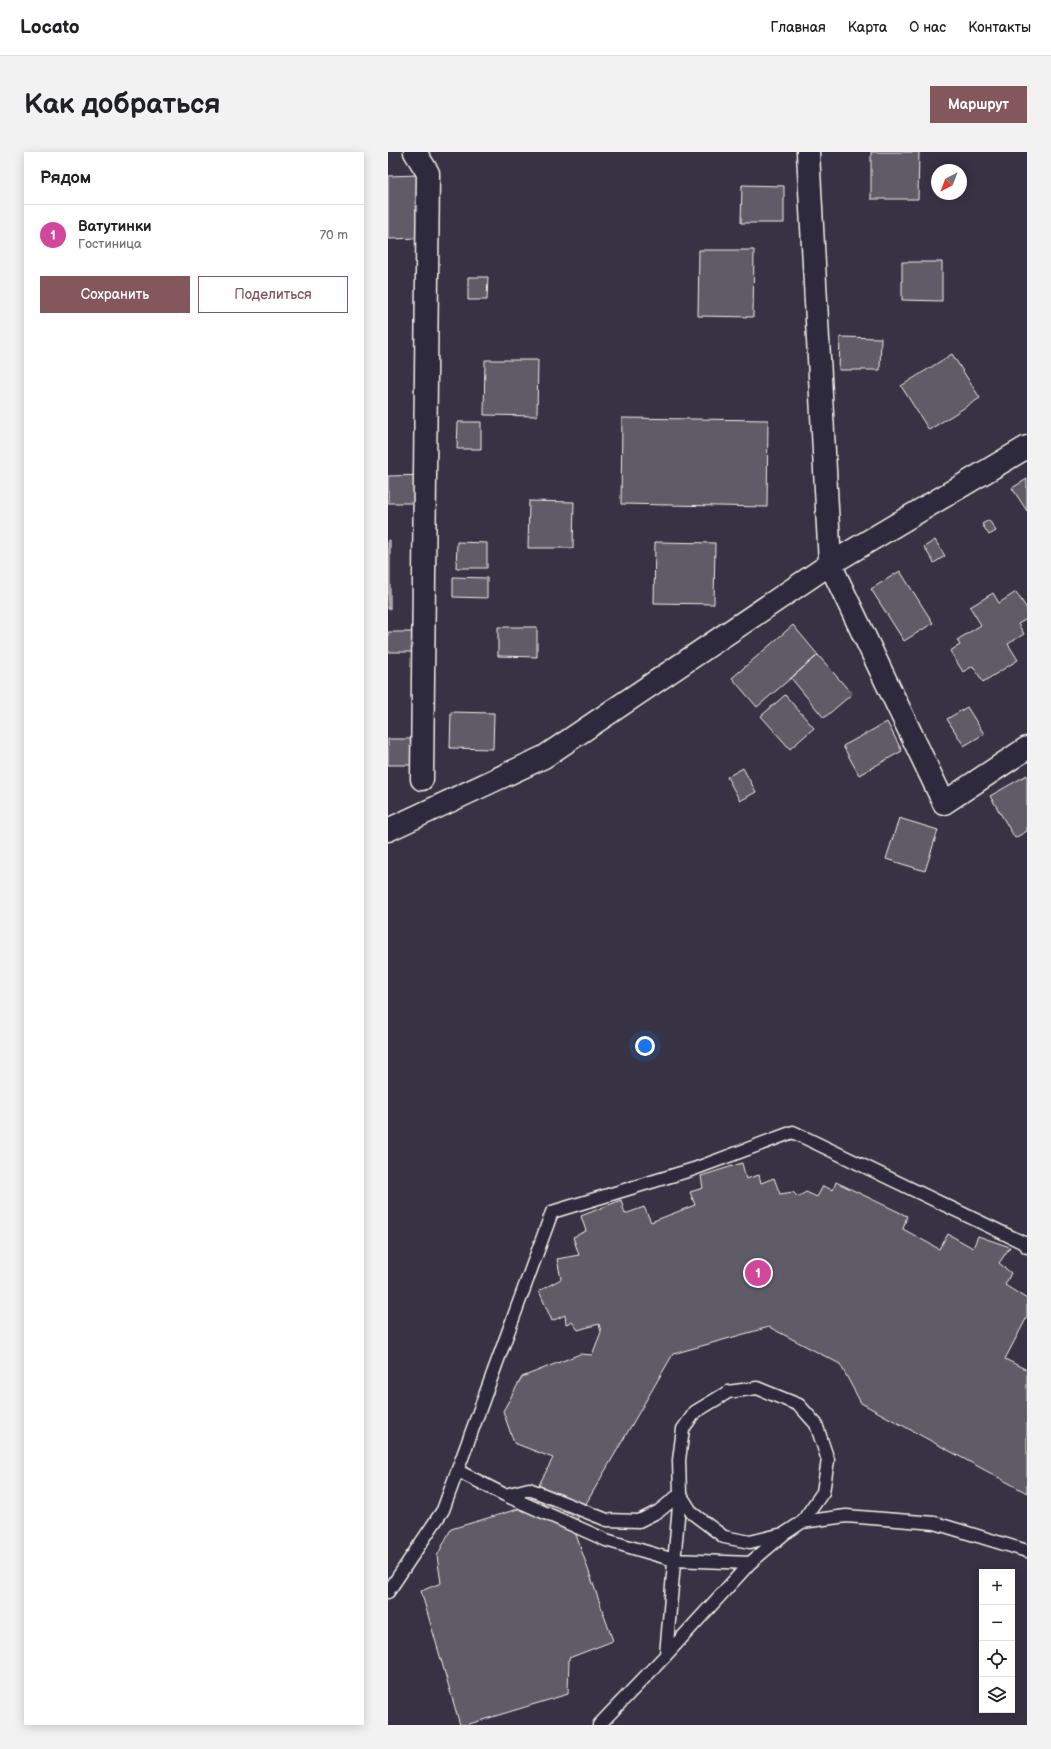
<!DOCTYPE html>
<html lang="ru">
<meta charset="utf-8">
<style>
body{margin:0;font-family:"Balsamiq Sans",sans-serif;background:#f2f2f2;color:#202124}
.controls{position:absolute;right:12px;bottom:12px;display:grid;overflow:hidden;border-radius:0px;box-shadow:0 2px 10px #0003}
.controls button{width:36px;height:36px;display:grid;place-items:center;padding:0;border:0;border-bottom:1px solid #e0e0e0;background:#fff;color:#202124;font:20px sans-serif}
.compass{position:absolute;left:543px;top:12px;width:36px;height:36px;border-radius:50%;background:#fff;box-shadow:0 2px 10px #0003;rotate:222deg}
.you{position:absolute;left:257px;top:894px;width:14px;height:14px;margin:-10px;border:3px solid #fff;border-radius:50%;background:#1a73e8;box-shadow:0 0 0 6px #1a73e833}
.badge{display:grid;place-items:center;width:26px;height:26px;border-radius:50%;background:#84575d;color:#fff;font-size:13px;font-weight:700}
.pin{position:absolute;translate:-50% -50%;border:2px solid #fff;box-shadow:0 1px 4px #0006}
.list{margin:0;padding:0;list-style:none}
h2{display:flex;justify-content:space-between;align-items:center;height:52px;margin:0;padding:0 16px;font-size:17px}
h2 small{font-size:13px;font-weight:400;color:#757577}
.list li{display:grid;grid-template-columns:26px 1fr auto;gap:12px;align-items:center;box-sizing:border-box;height:60px;padding:0 16px;border-top:1px solid #e0e0e0}
.list b{display:block;font-size:15px;white-space:nowrap}
.list p{margin:0;font-size:13px;white-space:nowrap;color:#757577}
.list em{font-size:13px;font-style:normal;color:#757577}
.actions{display:flex;gap:8px;padding:12px 16px}
.actions a{flex:1;padding:9px 0;border:1px solid #84575d;border-radius:0px;text-align:center;font-size:14px;color:#84575d}
.actions .main{background:#84575d;color:#fff}
.icon{flex:none;width:22px;height:22px;fill:none;stroke:currentColor;stroke-width:2;stroke-linecap:round;stroke-linejoin:round}
.map{position:relative;flex:none;width:639px;height:1573px;overflow:hidden;border-radius:0px}
header{display:flex;align-items:center;gap:24px;box-sizing:border-box;height:56px;padding:0 20px;background:#fff;border-bottom:1px solid #e0e0e0}
header strong{font-size:19px}
nav{display:flex;gap:22px;margin-inline-start:auto;font-size:14px}
.intro{display:flex;align-items:center;justify-content:space-between;box-sizing:border-box;height:96px;padding:0 24px}
h1{margin:0;font-size:28px}
.button{padding:10px 18px;border-radius:0px;background:#84575d;color:#fff;font-size:14px;font-weight:700}
main{display:flex;gap:24px;padding:0 24px}
aside{flex:1;background:#fff;border-radius:0px;box-shadow:0 2px 10px #0003}
.map>svg:first-child{display:block}
.building{fill:#5f5c67;stroke:#f4f1e8}
.lines{fill:none;stroke-linecap:round;stroke-linejoin:round}
.lane-casing{stroke:#f4f1e8;stroke-width:15}
.street-casing{stroke:#f4f1e8;stroke-width:25}
.lane{stroke:#2f2a3d;stroke-width:12}
.street{stroke:#2f2a3d;stroke-width:22}
</style>
<header>
<strong>Locato</strong>
<nav><a>Главная</a><a>Карта</a><a>О нас</a><a>Контакты</a></nav>
</header>
<div class="intro"><h1>Как добраться</h1><a class="button">Маршрут</a></div>
<main>
<aside>
<h2>Рядом<small></small></h2>
<ul class="list">
<li><span class="badge" style="background:#d1479c">1</span><div><b>Ватутинки</b><p>Гостиница</p></div><em>70 m</em></li>
</ul>
<div class="actions"><a class="main">Сохранить</a><a>Поделиться</a></div>
</aside>
<div class="map">
<svg width="639" height="1573" viewBox="0 0 639 1573">
<rect width="100%" height="100%" fill="#373244"/>
<filter id="ink" filterUnits="userSpaceOnUse"><feTurbulence type="fractalNoise" baseFrequency=".025" numOctaves="2"/><feDisplacementMap in="SourceGraphic" scale="8" xChannelSelector="R" yChannelSelector="G"/><feConvolveMatrix kernelMatrix="1 2 1 2 8 2 1 2 1" color-interpolation-filters="sRGB"/></filter>
<g filter="url(#ink)">
<path class="building" d="M483,0H531L530,47H483Z
M30,23L32,86L0,87V24Z
M354,33L396,34V71H353Z
M311,98H366L365,165L310,164Z
M514,110H554V149L514,148Z
M80,125H100L99,148H80Z
M452,185L493,186L492,218H451Z
M564,202L592,246L541,278L513,234Z
M97,208H150L149,264L96,263Z
M234,266L380,268L379,355L233,352Z
M70,270H93V297H69Z
M38,323L39,351H0V324Z
M639,327V359L624,336Z
M141,349L186,350L185,396H140Z
M601,368L608,379L601,383L594,372Z
M0,388H2V457H0Z
M547,388L557,404L546,411L536,395Z
M69,390L99,391V416H68Z
M267,390L327,391L326,452L266,451Z
M512,419L545,471L516,489L483,437Z
M65,425L99,426V446L65,445Z
M628,440L639,457V467L630,472L636,482L620,492L630,508L595,530L585,514L575,520L562,499L572,493L569,488L593,473L582,455L605,441L611,451Z
M405,473L430,503L369,555L344,526Z
M110,475H149V505L110,504Z
M0,480H32L31,500H0Z
M430,503L464,542L436,566L403,526Z
M397,543L426,576L402,597L373,564Z
M579,555L596,582L576,594L559,567Z
M63,560L106,561L105,597L62,596Z
M499,570L514,599L471,623L455,594Z
M0,587H26V613H0Z
M355,616L368,640L352,649L339,625Z
M639,623V679L627,686L602,644Z
M511,666L550,678L537,719L498,707Z
M354,1011L358,1027L371,1023L373,1031L386,1026L392,1042L405,1040L410,1045L418,1040L429,1045L435,1034L445,1038L448,1030L519,1064L515,1077L551,1097L560,1082L585,1096L590,1084L622,1095L611,1111L623,1121L617,1133L639,1147V1165L617,1207L639,1218V1341L473,1251L452,1212L381,1175L285,1202L185,1374L225,1489L181,1506L180,1542L78,1573H72L33,1439L53,1431L49,1404L63,1377L140,1354L165,1306L126,1291L115,1259L134,1225L192,1202L204,1203L213,1180L211,1172L190,1178L184,1170L178,1172L177,1163L164,1169L151,1139L173,1127L169,1107L191,1103L185,1085L198,1079L193,1064L233,1048L237,1062L256,1055L263,1070L307,1053L302,1040L315,1036L313,1024Z"/>
<g class="lines">
<g class="lane-casing">
<path id="lane" d="M70,1319L117,1343L218,1388L286,1408L362,1411
M117,1343L141,1337L219,1368L251,1369L271,1359L292,1342L304,1361L336,1385L362,1390L395,1382
M0,1440L55,1358L164,1060L306,1017L405,980L638,1092L639,1095
M278,1503L362,1411L396,1382L414,1370L458,1364L547,1371L639,1399
M211,1573L278,1503L292,1342L291,1308L295,1277L307,1260L340,1240L369,1236L411,1253L428,1272L440,1308L435,1340L414,1370"/>
</g>
<g class="street-casing">
<path id="street" d="M27,0L40,21L34,627
M639,295L442,412L556,651L639,596
M0,678L156,605L442,412L420,0"/>
</g>
<use href="#lane" class="lane"/>
<use href="#street" class="street"/>
</g>
</g>
</svg>
<div class="controls">
<button>+</button>
<button>−</button>
<button><svg class="icon" aria-label="locate" viewBox="0 0 24 24"><circle cx="12" cy="12" r="6"/><path d="M12 2v4M12 18v4M2 12h4M18 12h4"/></svg></button>
<button><svg class="icon" aria-label="layers" viewBox="0 0 24 24"><path d="M12 4l9 5-9 5-9-5zM3 14l9 5 9-5"/></svg></button>
</div>
<svg class="compass" viewBox="-18 -18 36 36"><path d="M0-13l5 13h-10z" fill="#e53935"/><path d="M0 13l5-13h-10z" fill="#757577"/></svg>
<div class="you"></div>
<div class="pin badge" style="left:370px;top:1121px;background:#d1479c">1</div>
</div>
</main>
